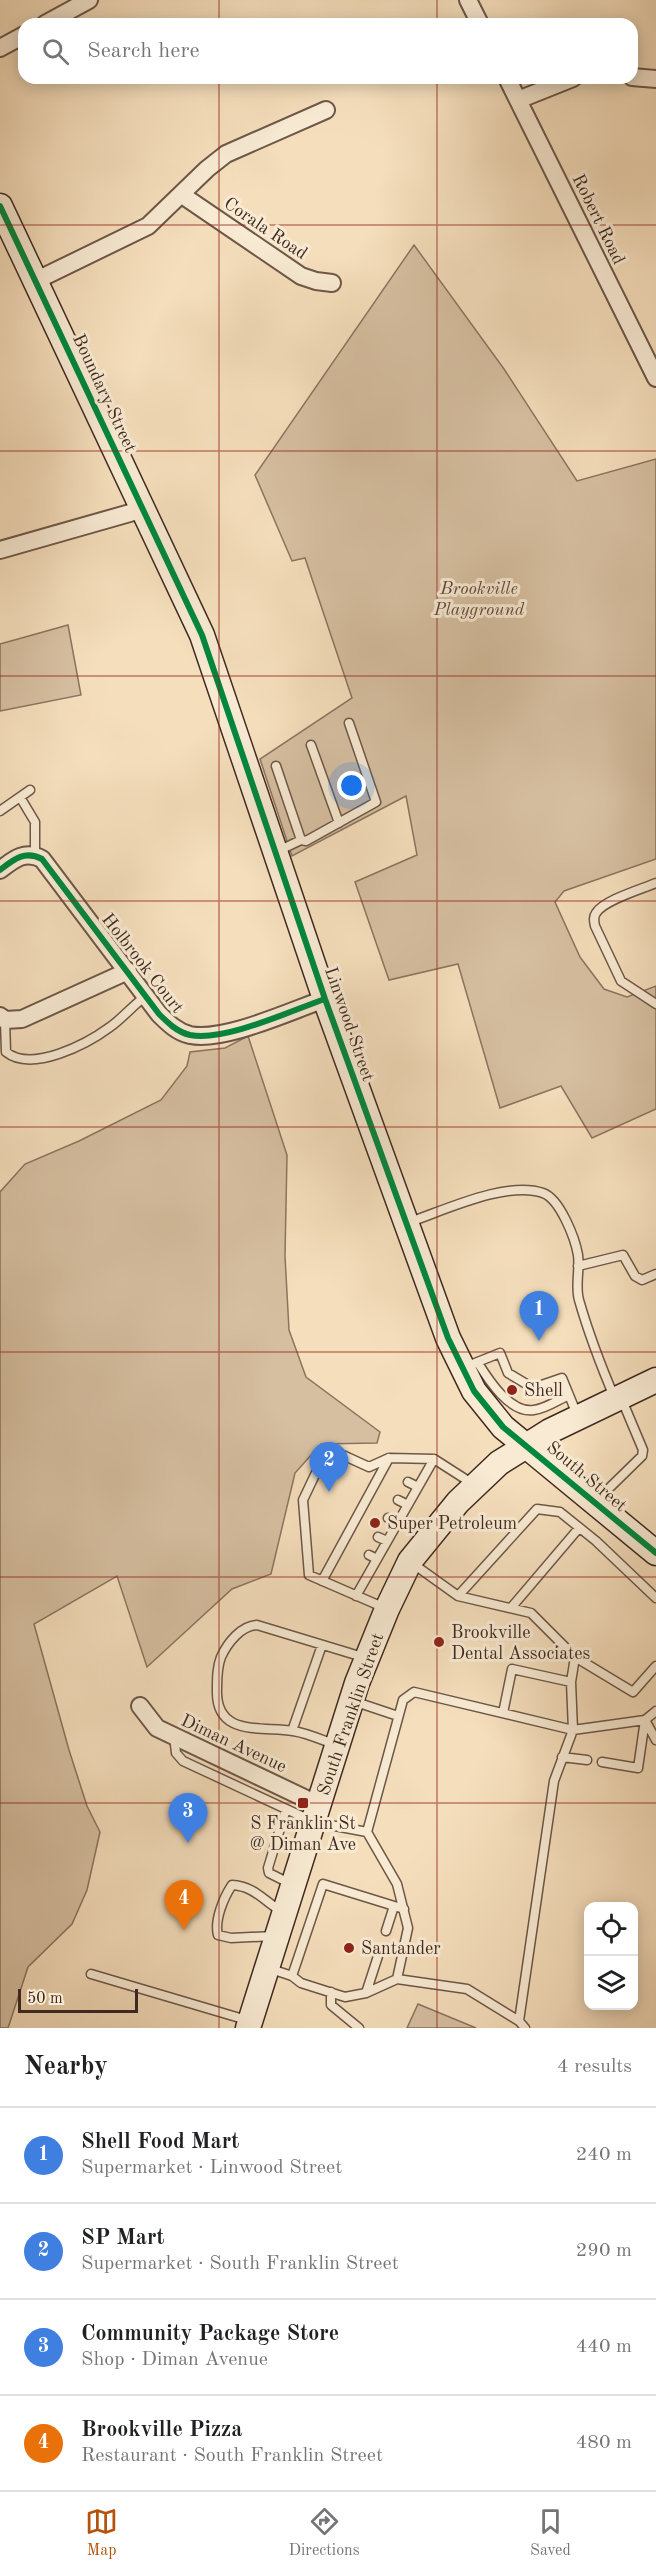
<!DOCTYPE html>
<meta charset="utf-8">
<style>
body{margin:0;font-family:"Old Standard TT",serif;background:#f6f6f6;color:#202124}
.controls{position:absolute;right:18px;bottom:18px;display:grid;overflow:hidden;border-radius:12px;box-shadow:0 3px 15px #0003}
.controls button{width:54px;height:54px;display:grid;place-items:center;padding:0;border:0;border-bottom:2px solid #e0e0e0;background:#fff;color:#202124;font:30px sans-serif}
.scale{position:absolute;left:18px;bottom:15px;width:120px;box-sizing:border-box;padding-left:6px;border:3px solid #402a20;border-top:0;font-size:16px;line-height:21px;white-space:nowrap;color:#402a20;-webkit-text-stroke:4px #f8ead3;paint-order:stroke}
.you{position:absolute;left:352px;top:786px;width:21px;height:21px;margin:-15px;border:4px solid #fff;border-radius:50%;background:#1a73e8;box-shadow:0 0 0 9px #1a73e833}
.badge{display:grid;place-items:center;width:39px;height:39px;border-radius:50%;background:#b45309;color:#fff;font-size:20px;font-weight:700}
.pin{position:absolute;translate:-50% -50px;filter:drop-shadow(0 2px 3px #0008)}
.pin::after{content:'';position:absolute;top:32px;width:21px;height:18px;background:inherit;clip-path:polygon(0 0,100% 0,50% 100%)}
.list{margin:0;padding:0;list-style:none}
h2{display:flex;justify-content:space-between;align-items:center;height:78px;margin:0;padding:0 24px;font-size:26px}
h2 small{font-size:20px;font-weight:400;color:#757577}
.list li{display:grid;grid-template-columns:39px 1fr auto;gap:18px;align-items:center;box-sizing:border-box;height:96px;padding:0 24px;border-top:2px solid #e0e0e0}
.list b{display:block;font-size:22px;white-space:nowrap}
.list p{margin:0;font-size:20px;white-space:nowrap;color:#757577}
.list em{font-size:20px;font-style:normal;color:#757577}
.icon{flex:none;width:33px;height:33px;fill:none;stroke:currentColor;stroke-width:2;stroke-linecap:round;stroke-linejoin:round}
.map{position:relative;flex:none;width:656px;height:2028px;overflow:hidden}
.search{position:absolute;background:#fff;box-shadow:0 3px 15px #0003;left:18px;right:18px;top:18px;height:66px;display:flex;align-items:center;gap:15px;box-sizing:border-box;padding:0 21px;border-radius:18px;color:#757577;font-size:22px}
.sheet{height:462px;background:#fff}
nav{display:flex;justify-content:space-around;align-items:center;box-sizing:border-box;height:84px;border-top:2px solid #e0e0e0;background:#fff;font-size:16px;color:#757577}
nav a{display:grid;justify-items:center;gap:3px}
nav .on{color:#b45309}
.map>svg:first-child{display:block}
.green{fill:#d6bfa1;stroke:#8b7460;stroke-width:1.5}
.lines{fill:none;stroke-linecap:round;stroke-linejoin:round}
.lane-casing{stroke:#6d5747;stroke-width:11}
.street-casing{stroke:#6d5747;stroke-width:20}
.secondary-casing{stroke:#402a20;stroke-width:27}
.lane{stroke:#f8ead3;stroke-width:8}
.street{stroke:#f8ead3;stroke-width:16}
.secondary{stroke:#f8ead3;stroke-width:24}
.cycleway-casing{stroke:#f8ead3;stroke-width:10}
.cycleway{stroke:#00873e;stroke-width:6}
.grid{fill:none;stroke:#8f2418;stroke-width:1.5;stroke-opacity:0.55}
.poi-dot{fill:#8f2418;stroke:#f8ead3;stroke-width:2}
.labels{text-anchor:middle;stroke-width:6;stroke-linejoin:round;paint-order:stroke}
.street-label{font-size:18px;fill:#402a20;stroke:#f8ead3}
.park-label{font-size:18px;font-style:italic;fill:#5e483a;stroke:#f8ead3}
.poi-label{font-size:18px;fill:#402a20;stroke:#f8ead3;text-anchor:start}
</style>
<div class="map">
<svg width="656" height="2028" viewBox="0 0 656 2028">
<rect width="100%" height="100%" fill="#f5debc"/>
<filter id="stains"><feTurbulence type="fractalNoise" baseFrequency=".00333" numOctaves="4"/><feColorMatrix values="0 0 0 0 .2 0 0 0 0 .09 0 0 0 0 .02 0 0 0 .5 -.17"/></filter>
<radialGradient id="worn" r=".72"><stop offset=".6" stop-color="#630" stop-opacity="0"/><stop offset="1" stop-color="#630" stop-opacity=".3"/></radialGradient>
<path class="green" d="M414,245L504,369L577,481L656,459V859L564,891L555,902L580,957L604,989L627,997L656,986V1109L592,1138L561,1086L500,1108L458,964L389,980L355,882L417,855L406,796L292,856L260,759L352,698L305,558L292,561L255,475Z
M68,625L81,695L0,711V644Z
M248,1036L287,1155L285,1256L289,1330L306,1377L380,1432L377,1443L321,1444L295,1473L271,1574L232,1589L147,1667L117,1576L34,1624L69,1750L87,1806L100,1832L87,1890L72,1924L28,1967L8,2028H0V1192L25,1164L79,1141L161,1100L187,1066L190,1052L225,1048Z
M418,2004L476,2028H407Z"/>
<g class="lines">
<g class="lane-casing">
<path id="lane" d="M311,745L339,823
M276,766L301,840
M20,797L35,822V855
M0,811L30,790
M278,851L301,840L306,841L376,802L349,723
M656,883C642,889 604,900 596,913C593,917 594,921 595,926L621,981L656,1004
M5,1020L6,1052C32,1073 87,1044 110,1027C123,1018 133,1005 146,996
M407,1223C443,1211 507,1180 543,1193C560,1199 575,1238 578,1255C580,1270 575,1286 579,1300C589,1335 601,1366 615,1399
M578,1266L623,1255L635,1276L642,1280L656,1274
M478,1363C488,1379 510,1414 534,1410C545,1409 558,1400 569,1395
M465,1367L500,1353L508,1373L533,1388L562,1378L578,1417
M408,1482L418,1487
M398,1500L408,1505
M596,1501L642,1456L643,1450L622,1400
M388,1518L398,1523
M378,1537L387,1541
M369,1555L377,1559
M412,1563L458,1596L531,1613L575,1657L633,1692L656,1666
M322,1581L389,1458
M356,1596L434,1459
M458,1596L537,1509L560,1512L596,1541L656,1598
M385,1608L309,1575L303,1500L322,1460L336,1452L369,1467L389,1458L434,1459L473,1484
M511,1608L579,1528
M353,1701L398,1716
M503,1713L512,1669L571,1682
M645,1720L656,1740
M292,1731L322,1645
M174,1736L176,1753L183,1761L314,1822L367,1832
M336,1745C322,1740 307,1733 293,1731C261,1726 215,1737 217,1689C217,1678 217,1667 221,1657C228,1642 241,1626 257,1625L366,1658
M562,1757L587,1760
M602,1762L638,1768L645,1720
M286,1809L268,1868L269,1873L291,1884
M386,1931L394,1906
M274,1936L231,1938L218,1935C214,1920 224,1897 232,1885C254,1886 264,1901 281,1911
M268,1968L292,1976L301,1983L345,1997L366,1993L397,1979L467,1989L519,2021L554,1781L573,1730L571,1682L575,1657
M91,1974L250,2021
M292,1976L323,1884L404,1909
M397,1979L408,1928L397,1884L367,1832L403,1700L414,1692L573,1730L645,1720L656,1711
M331,1992V2005L359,2028
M366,1993L380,1950
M519,2021L525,2028"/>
</g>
<g class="street-casing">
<path id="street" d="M468,0L480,24
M45,24L89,0
M0,48L24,35
M632,77L656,79
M507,78L656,378
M518,100L573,78
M182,195L301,276L316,281L332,283
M35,281L148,226L207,169L226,154L326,110
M0,550L144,509
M0,870C14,859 25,850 42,859L159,1014C168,1023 177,1032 190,1035C224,1042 290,1011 325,999
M0,1016L5,1020L22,1019L128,971
M140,1706L157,1728L319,1805"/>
</g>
<g class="secondary-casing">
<path id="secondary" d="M0,206L202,635L325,999L448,1338L474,1391L503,1427L656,1553
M248,2028L357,1683L387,1609L410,1561L458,1502L499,1463L550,1431L656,1380"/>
</g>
<use href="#lane" class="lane"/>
<use href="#street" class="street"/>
<use href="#secondary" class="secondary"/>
<g class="cycleway-casing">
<path id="cycleway" d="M0,206L202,635L325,999L448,1338L474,1391L503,1427L656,1553
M0,870C14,859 25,850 42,859L159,1014C168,1023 177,1032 190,1035C224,1042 290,1011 325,999"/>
</g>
<use href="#cycleway" class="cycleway"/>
</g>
<path class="grid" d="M219,0V24M437,0V24M219,78V2028M437,78V2028M0,225H656M0,451H656M0,676H656M0,901H656M0,1127H656M0,1352H656M0,1577H656M0,1803H656"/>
<g class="poi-dot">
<circle cx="512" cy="1390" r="6"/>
<circle cx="375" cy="1523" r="6"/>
<circle cx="439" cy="1642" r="6"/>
<rect x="297" y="1797" width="12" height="12" rx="3"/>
<circle cx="349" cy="1948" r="6"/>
</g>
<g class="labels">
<g class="street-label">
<text transform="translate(599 219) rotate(64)" y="6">Robert Road</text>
<text transform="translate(266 228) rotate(34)" y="6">Corala Road</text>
<text transform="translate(105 393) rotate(65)" y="6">Boundary Street</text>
<text transform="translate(143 963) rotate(52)" y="6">Holbrook Court</text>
<text transform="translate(350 1024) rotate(71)" y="6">Linwood Street</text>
<text transform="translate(587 1476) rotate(40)" y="6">South Street</text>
<text transform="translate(350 1714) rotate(-71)" y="6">South Franklin Street</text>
<text transform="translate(234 1743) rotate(25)" y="6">Diman Avenue</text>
</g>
<g class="park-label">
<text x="479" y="594">Brookville<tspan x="479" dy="21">Playground</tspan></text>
</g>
<g class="poi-label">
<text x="524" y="1396">Shell</text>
<text x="387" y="1529">Super Petroleum</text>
<text x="451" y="1638">Brookville<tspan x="451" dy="21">Dental Associates</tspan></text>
<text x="303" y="1829" text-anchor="middle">S Franklin St<tspan x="303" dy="21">@ Diman Ave</tspan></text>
<text x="361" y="1954">Santander</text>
</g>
</g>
<rect width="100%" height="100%" filter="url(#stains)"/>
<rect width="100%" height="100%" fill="url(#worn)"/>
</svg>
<div class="controls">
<button><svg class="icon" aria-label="locate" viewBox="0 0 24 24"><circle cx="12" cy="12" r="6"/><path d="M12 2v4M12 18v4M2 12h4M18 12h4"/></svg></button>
<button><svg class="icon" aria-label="layers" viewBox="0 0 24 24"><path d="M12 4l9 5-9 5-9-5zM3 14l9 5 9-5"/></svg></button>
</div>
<div class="scale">50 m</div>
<div class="you"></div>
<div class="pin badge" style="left:539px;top:1341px;background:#3f7fe0">1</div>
<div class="pin badge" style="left:329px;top:1492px;background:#3f7fe0">2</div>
<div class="pin badge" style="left:188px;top:1843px;background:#3f7fe0">3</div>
<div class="pin badge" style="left:184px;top:1930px;background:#e8710a">4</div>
<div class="search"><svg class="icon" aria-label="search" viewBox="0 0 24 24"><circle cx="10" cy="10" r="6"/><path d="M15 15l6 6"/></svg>Search here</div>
</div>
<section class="sheet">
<h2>Nearby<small>4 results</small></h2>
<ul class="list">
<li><span class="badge" style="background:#3f7fe0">1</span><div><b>Shell Food Mart</b><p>Supermarket · Linwood Street</p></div><em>240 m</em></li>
<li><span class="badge" style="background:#3f7fe0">2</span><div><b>SP Mart</b><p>Supermarket · South Franklin Street</p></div><em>290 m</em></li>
<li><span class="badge" style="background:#3f7fe0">3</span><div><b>Community Package Store</b><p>Shop · Diman Avenue</p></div><em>440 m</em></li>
<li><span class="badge" style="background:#e8710a">4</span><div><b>Brookville Pizza</b><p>Restaurant · South Franklin Street</p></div><em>480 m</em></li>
</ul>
</section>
<nav>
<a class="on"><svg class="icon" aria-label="map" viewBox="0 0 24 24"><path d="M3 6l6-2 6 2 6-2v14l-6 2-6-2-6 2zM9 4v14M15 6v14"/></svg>Map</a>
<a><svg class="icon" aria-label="directions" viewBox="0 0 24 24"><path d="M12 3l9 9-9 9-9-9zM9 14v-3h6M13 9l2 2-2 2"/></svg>Directions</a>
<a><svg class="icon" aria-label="saved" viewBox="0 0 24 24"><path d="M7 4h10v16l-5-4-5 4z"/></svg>Saved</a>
</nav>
